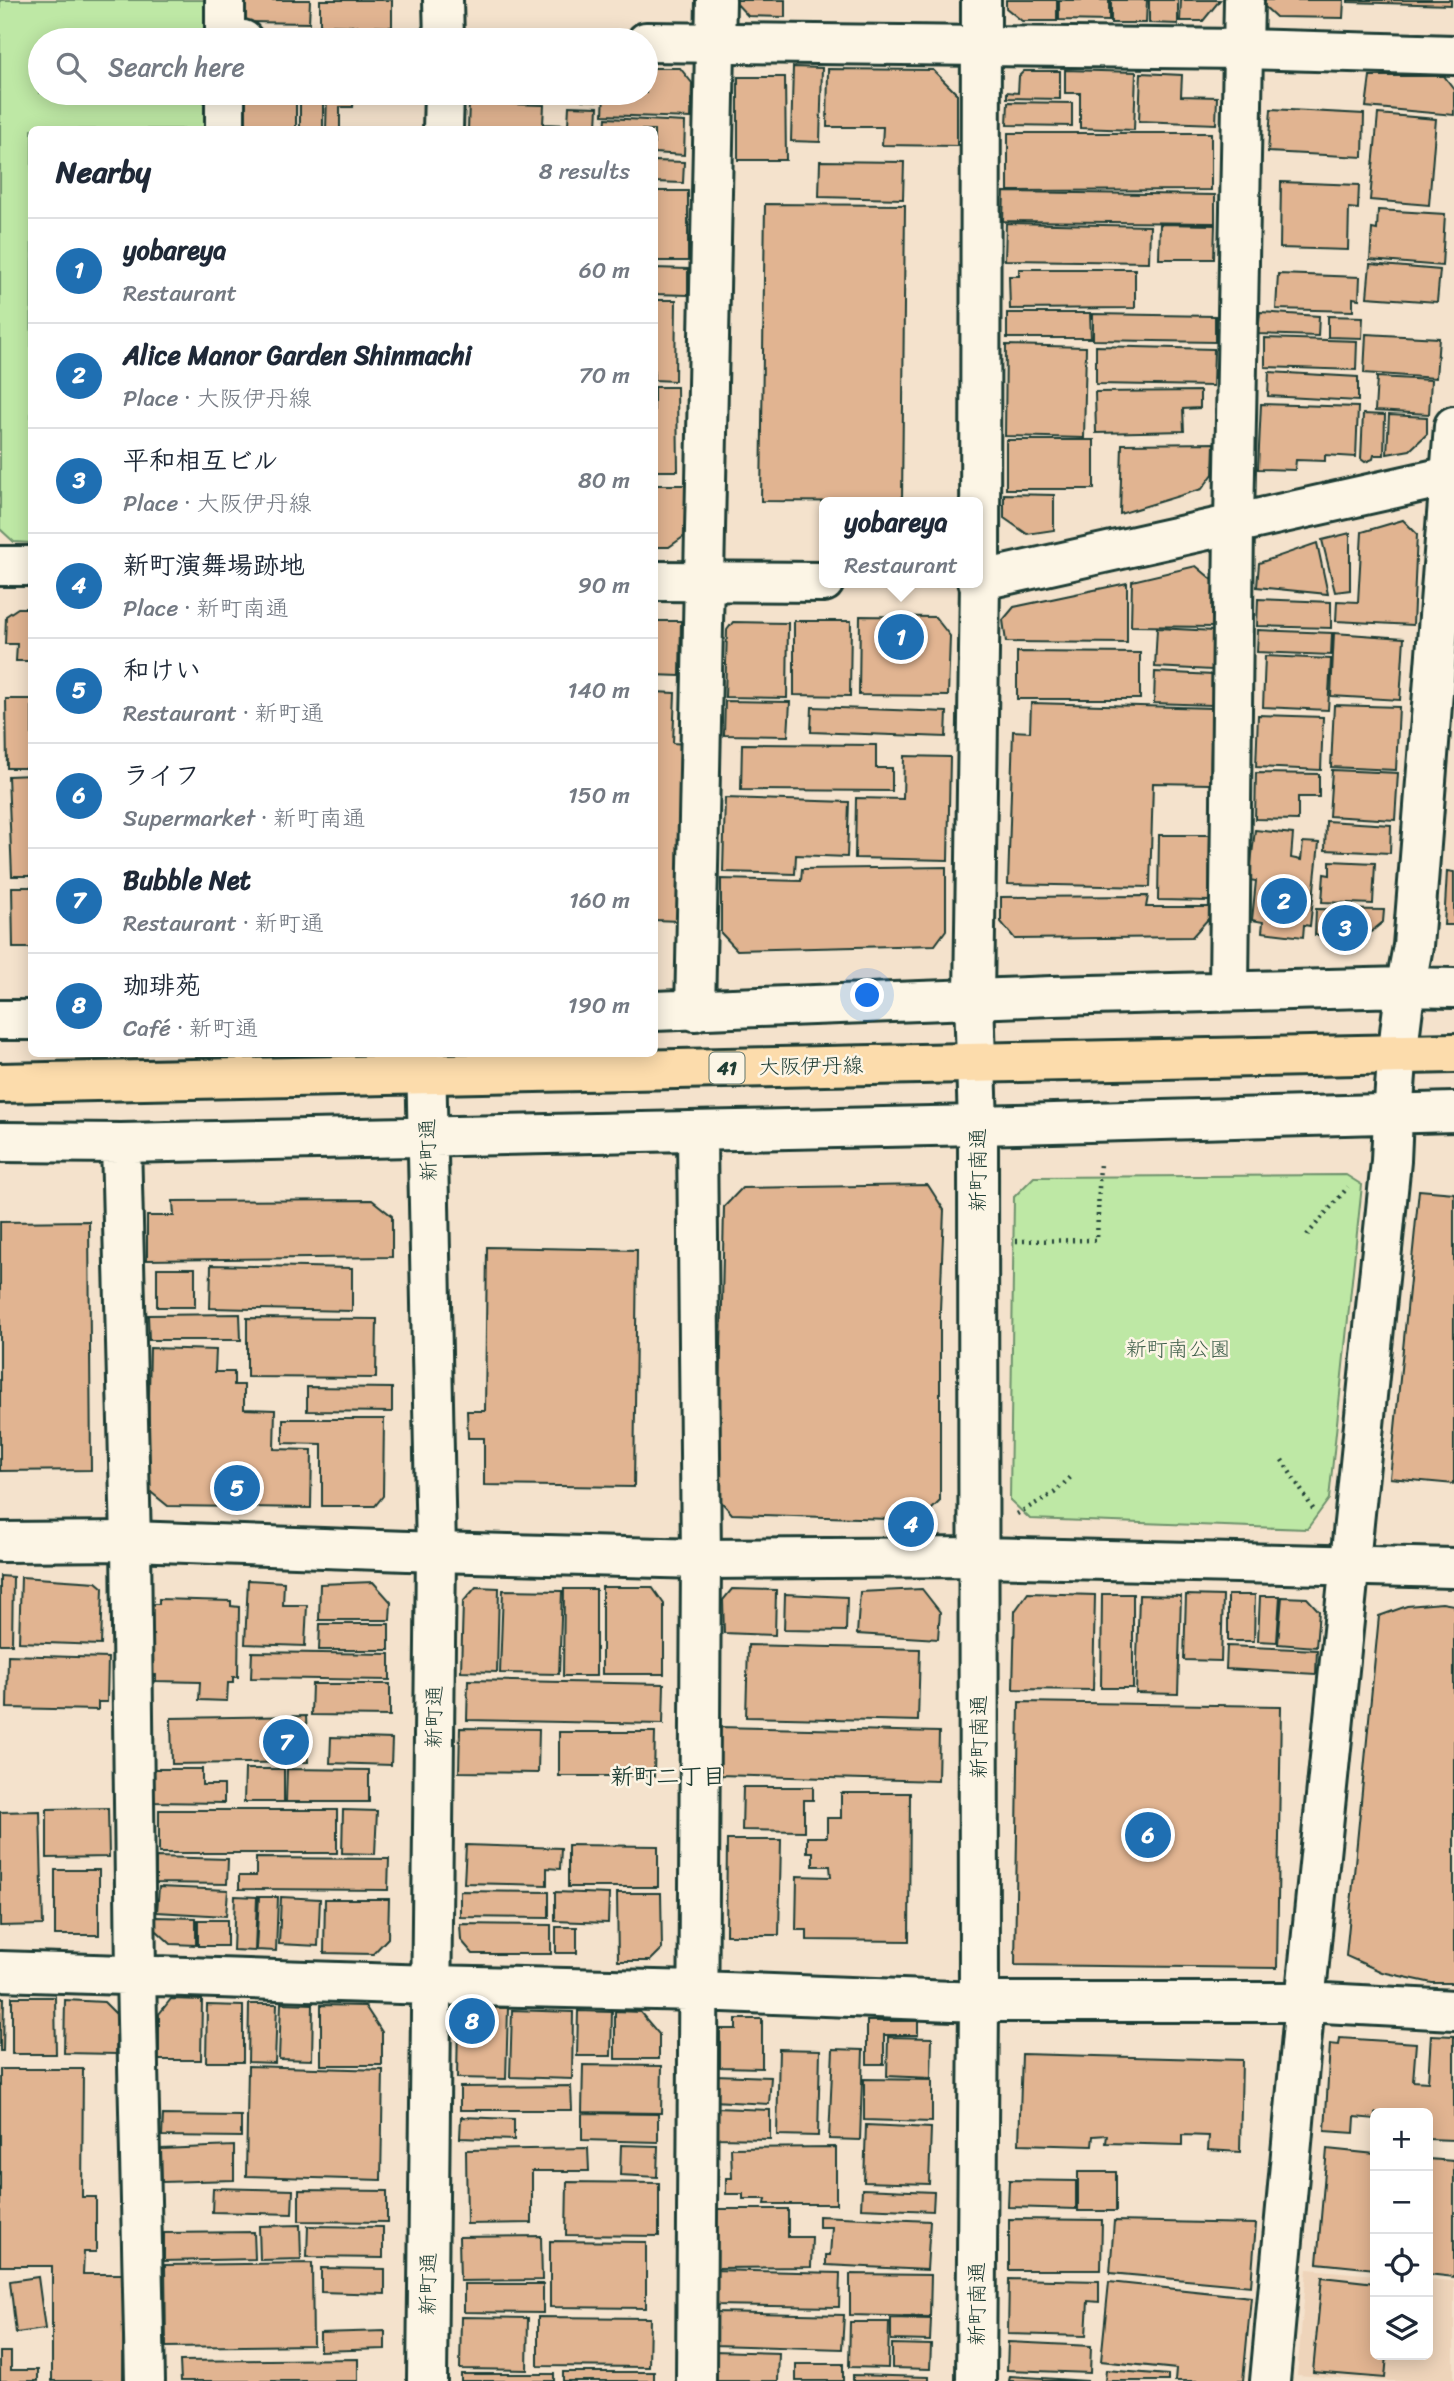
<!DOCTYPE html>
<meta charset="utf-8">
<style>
body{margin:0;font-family:Sriracha,"Klee One",sans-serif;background:#f2f2f3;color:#1f2937}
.controls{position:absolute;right:21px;bottom:21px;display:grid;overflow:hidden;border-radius:10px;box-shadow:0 4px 18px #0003}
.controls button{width:63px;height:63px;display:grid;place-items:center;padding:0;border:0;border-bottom:2px solid #e0e1e3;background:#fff;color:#1f2937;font:35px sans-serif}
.you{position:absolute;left:868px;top:996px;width:24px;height:24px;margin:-18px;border:5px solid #fff;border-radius:50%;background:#1a73e8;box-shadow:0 0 0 10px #1a73e833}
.badge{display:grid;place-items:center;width:46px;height:46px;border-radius:50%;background:#1f6fb2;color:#fff;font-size:23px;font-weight:700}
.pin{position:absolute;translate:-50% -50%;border:4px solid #fff;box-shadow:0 2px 7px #0006}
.popup{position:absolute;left:819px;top:497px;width:164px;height:91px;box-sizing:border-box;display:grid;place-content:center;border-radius:10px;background:#fff;filter:drop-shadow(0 2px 5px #0005);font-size:23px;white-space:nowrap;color:#747a83}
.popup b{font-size:26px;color:#1f2937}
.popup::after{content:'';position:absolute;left:50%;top:100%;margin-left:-14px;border:14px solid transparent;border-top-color:#fff}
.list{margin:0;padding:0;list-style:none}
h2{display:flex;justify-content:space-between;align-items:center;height:91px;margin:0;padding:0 28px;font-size:30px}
h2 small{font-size:23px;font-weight:400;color:#747a83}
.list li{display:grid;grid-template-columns:46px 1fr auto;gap:21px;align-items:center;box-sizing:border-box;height:105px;padding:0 28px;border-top:2px solid #e0e1e3}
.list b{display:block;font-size:26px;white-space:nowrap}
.list p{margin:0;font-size:23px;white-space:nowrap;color:#747a83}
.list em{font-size:23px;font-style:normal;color:#747a83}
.icon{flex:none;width:38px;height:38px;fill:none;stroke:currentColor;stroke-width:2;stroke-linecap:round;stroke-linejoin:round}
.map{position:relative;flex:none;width:1454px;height:2381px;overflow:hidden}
.search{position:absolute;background:#fff;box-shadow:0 4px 18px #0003;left:28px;top:28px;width:630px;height:77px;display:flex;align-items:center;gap:18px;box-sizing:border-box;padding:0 24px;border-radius:38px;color:#747a83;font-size:26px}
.panel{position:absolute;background:#fff;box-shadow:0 4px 18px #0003;left:28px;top:126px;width:630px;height:931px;border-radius:10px}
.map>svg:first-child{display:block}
.built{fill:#eed4ba}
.green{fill:#bee8a5;stroke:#6e926c;stroke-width:2}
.building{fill:#e1b491;stroke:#1f3d34;stroke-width:2}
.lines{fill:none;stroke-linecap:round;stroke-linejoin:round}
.minor-casing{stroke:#1f3d34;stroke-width:44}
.tertiary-casing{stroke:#1f3d34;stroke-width:44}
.primary-casing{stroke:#1f3d34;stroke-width:44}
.path{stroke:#1f3d34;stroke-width:4.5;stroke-dasharray:2 5;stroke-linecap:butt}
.minor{stroke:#fcf5e5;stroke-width:38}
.tertiary{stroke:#fcf5e5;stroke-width:38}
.primary{stroke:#fcdcac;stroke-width:38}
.labels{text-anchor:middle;stroke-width:5;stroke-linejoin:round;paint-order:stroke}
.shield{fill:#fcf5e5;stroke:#617469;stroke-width:2}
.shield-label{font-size:19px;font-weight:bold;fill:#1f3d34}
.street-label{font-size:21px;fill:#1f3d34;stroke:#fcf5e5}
.park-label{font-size:21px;fill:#3f5f4b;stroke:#fcf5e5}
.neighbourhood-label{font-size:23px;font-weight:bold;fill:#1f3d34;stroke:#fcf5e5}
</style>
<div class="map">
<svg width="1454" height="2381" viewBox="0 0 1454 2381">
<rect width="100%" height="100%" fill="#f4e2cc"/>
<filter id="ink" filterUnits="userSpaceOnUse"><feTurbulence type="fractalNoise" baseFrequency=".0143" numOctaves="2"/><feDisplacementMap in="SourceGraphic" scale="14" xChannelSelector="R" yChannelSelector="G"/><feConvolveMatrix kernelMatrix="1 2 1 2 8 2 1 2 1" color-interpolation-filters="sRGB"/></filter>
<g filter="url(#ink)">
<path class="built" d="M1307,2269L1375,2275V2355H1428V2279L1454,2281V2381H1378L1297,2375Z"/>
<path class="green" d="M0,0H213V40H40V93H214V129L32,130L31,543L14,542L0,529Z
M1346,1175L1362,1185L1329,1499L1307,1529L1030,1519L1010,1500L1014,1197L1034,1177Z"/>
<path class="building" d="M238,0H310L309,23L238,22Z
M320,0H392V27L320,25Z
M733,0H785V17L748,16Z
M1006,0H1057V21H1022L1006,8Z
M1059,0H1109V21L1059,20Z
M1111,0H1147L1146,23H1111Z
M1149,0H1178V24L1149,23Z
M1181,0H1220L1203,21H1180Z
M1264,0H1344L1343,18L1276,17L1264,6Z
M1348,0H1451V5L1348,2Z
M793,67L822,68L820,142L791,141Z
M646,68H680L692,83L691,118L603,115L604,93H646Z
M828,69L933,70L957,94V146L882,145L883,127H827Z
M1065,70L1136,72L1134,130L1080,128V93H1065Z
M1024,71H1060V99L1007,98V92L1018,93L1019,76Z
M1141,73L1182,75L1181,96L1217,97L1216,124L1139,121Z
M1370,76H1444L1454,89V115L1366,107Z
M738,77H785L786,160H738Z
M240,93H296L295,97L240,95Z
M300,93H323V128H300Z
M327,93H354L353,107H340V130H326Z
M357,93H397V97H356Z
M468,93H546V97L468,96Z
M551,93H579V99H551Z
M583,93H600V101L582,100Z
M241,98H296V128H240Z
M1008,102L1072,103V126L1007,125Z
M469,103L544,105L543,124L568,125L569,106L598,107L597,126L587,125V130H468Z
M1271,109L1364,114L1363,157L1268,152Z
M1378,114L1436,119L1429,205L1370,200Z
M606,118L685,122L684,155L654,153V130H605Z
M1008,133H1211V190L1008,191Z
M654,161L684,162L683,183L654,182Z
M820,161L904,162L903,199L819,197Z
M1281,182L1359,185L1358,209L1349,208L1348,250L1280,248Z
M654,191H688V261H654Z
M1004,192L1215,195V223L1003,221Z
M765,204L905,205L902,502L761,501Z
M1378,210L1445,214L1442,266L1370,260L1372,229L1377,230Z
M1006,223L1150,226L1149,262L1005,260Z
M1160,224L1215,225L1214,259H1159Z
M1370,264L1440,270L1437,302L1367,297Z
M654,268L688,269V295L654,294Z
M1019,269H1135V308L1010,309L1009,276H1019Z
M1278,274L1360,277L1359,299L1353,298V311L1276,309Z
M654,300H676L675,381L654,380Z
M1260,312L1319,316L1318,336L1258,334Z
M1007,313H1090L1091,338H1007Z
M1093,314L1215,316V342L1093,340Z
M1328,316L1363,317L1362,338L1328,337Z
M1366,334L1439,338L1436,378L1364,373Z
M1265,338L1357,341L1356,370L1265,367Z
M1006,345L1086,347L1084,438L1005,436Z
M1096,346L1214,349L1213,386L1096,384Z
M1269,372L1358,377V401L1268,396Z
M1377,377L1431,380L1429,414L1375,411Z
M654,387H677L678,471H654Z
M1200,391V408L1183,409L1184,431L1096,433L1095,392Z
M1261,404L1358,407L1356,457L1325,455V461L1296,460L1295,470L1258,469Z
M1363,414L1385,415L1384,455H1374L1373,459L1365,462L1361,459Z
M1389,415L1427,417V434L1410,450L1387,454Z
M1006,440H1094V489H1006Z
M1214,443L1213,474L1202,489L1120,514L1122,444Z
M654,485H687L686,535L669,547H654Z
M1004,494L1054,495V530L1027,534L1004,518Z
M1403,520L1417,534L1413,625L1336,621L1337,601L1358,602L1362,532Z
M1350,533V590L1335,592L1322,540Z
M1317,543L1328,594L1257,587L1259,563Z
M1196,566L1215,582L1214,627L1131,626L1132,581Z
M1127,583V643L1006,642L1003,620L1014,607Z
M1258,599L1331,602V628L1257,626Z
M18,608H32V661H16L17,644H5L6,616Z
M860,616L935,617L950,636L948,696L859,695Z
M654,621H681L680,676L654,675Z
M794,621H851L850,696L794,695Z
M733,622L788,623L787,698L725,697L727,630Z
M1157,628L1214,631L1212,670L1155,667Z
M1258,630L1332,633L1331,655L1257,652Z
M1334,633L1404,638L1400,700L1331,696Z
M1017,652L1140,653V699H1017Z
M1265,656L1331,659L1328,710L1263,707Z
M1155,672L1213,675L1212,705L1154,703Z
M654,692L675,693L673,743L686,744L679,921L654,920Z
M6,699H32V768H7Z
M725,701L790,702L788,736L724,735Z
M1031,703L1212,708L1210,784L1153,783L1150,887L1008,884L1013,731L1030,732Z
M1334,705L1399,707L1396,770L1331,767Z
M812,707L947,712L946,737L811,732Z
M1258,715L1323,717L1321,770L1256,767Z
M742,744L876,745V768H892V791L741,790Z
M904,756L950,757L948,860L855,858L856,798L903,799Z
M1332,770L1398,773L1395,820L1329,816Z
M1256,773L1319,774V797H1298V820L1255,819Z
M32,775V876H12L8,776Z
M725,798L849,802L847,857L796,855L795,874L723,872Z
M1326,821L1391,825L1390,853L1325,850Z
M1255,830L1293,834L1291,858L1301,860L1303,842L1319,843L1310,926L1304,925L1303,937L1262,932L1263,922L1252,920L1256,881L1249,880Z
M1159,835H1210L1209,901L1158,900Z
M1330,861L1375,863L1373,904L1322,902L1324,874L1330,875Z
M946,867V930L935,945L737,950L721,933V879L801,881L802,869Z
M1447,871L1454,872V925H1444Z
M12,887H32V948H13Z
M1148,896L1146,907H1209L1210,917L1192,937L1015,939L1001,922V897Z
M1316,909L1384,910L1383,922L1366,936L1315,935Z
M928,1185L944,1210L940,1310V1501L921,1520L732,1514L718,1498L724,1207L742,1188Z
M1419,1190L1454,1193V1484L1390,1478Z
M372,1200L392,1216V1257L147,1260V1216H174L173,1201Z
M89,1221L91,1470L0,1471V1222Z
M487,1247L637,1250L634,1487L484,1485V1438H468L467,1411H485Z
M211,1265L352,1268V1311L210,1308Z
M157,1268H195V1307H157Z
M240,1314L241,1340H149L148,1315Z
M247,1318L377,1319L376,1378L247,1377Z
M150,1348L216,1350L215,1372H234V1385H244V1409L275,1410L274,1449L312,1450L311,1508L168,1506L147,1489Z
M307,1387L392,1388V1412L307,1411Z
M283,1419H384L383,1496L375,1506H322V1444L283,1443Z
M0,1576L13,1577L12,1644H0Z
M21,1577L96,1582L103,1588L101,1645L19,1642Z
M248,1580L284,1582L283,1605H307L305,1646L245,1644Z
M373,1582L391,1602L390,1620H319L320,1584Z
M476,1587L499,1588L497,1672L461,1671L463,1602Z
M602,1587H652L664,1604V1674H602Z
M564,1589H596V1676H563Z
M732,1589L776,1590L775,1635L724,1633L723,1600Z
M922,1589L940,1612L938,1639L857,1634L860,1592Z
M503,1590L562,1591L559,1674L500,1673Z
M1028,1593L1095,1595L1093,1690L1013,1689L1015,1611Z
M785,1594L847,1597L846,1631L784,1630Z
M1102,1594H1133V1688H1101Z
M1139,1595L1181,1596L1178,1694L1136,1693Z
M1186,1595L1223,1596L1221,1661L1184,1660Z
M1228,1595H1255L1254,1641H1228Z
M1260,1596H1280L1277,1642L1258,1641Z
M1282,1597L1307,1598L1319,1611L1316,1647L1278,1644Z
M159,1599L231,1601V1606L239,1607L238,1677H233V1683H228L227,1701L199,1700L200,1682L156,1681V1675H148L151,1604H159Z
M1442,1603L1454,1605V1983H1432L1382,1972L1346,1956L1379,1616L1407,1606Z
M320,1624H389V1650H319Z
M748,1645L920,1649L918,1721L746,1717Z
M1227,1646L1317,1650L1316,1674L1226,1669Z
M252,1652L390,1654V1680L251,1678Z
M8,1655L108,1658L107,1702H98V1710L7,1708Z
M468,1680L664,1684L663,1724L467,1720Z
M312,1684H390V1716L311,1715Z
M1019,1702L1281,1706L1277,1968L1015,1965Z
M306,1716L308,1762L172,1764L171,1718Z
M719,1727L939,1732L938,1781L718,1775Z
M460,1728L539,1729L538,1773L459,1772Z
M559,1732H655L654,1776H559Z
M331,1737L392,1739L391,1765L330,1763Z
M153,1769H202V1785H224V1803L152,1802Z
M245,1769H284V1802H244Z
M287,1769L369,1770V1802H286Z
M743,1787H813V1800H804V1831L742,1830Z
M841,1793H910L909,1941L807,1940V1930H796L797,1876L831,1877L830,1866H813V1852H807V1837H827V1818H841Z
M108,1808L109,1857L47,1858V1809Z
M159,1810H337V1853H159Z
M343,1810L377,1811L375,1854L342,1853Z
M40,1811L43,1925L0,1926V1812Z
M727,1840H781L779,1935H726Z
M466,1845L561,1848L560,1869L547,1868V1885L464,1883Z
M568,1845L658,1846V1887H568Z
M156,1857L228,1859L227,1884L156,1883Z
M256,1858L389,1859L388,1890L239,1889V1876H256Z
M55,1870H99V1935H55Z
M159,1887L228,1890L226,1916L157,1912Z
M460,1891L549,1892V1918L460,1917Z
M555,1892L609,1894L608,1923L555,1921Z
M617,1893H661L662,1949L650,1961H618Z
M235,1896L257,1897L255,1951L233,1950Z
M259,1897H278L276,1951L256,1950Z
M281,1897L320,1899L318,1946L279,1944Z
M325,1899H389L388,1938L373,1954L324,1953Z
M156,1917L196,1918V1945L171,1944L156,1930Z
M198,1920H227V1946H198Z
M460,1924L551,1925V1954H473L461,1940Z
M556,1927H577V1953H556Z
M12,1997H55L56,2054H12Z
M0,1998H4L3,2051H0Z
M171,1999L202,2000L201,2060H159V2014Z
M65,2000L104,2002L117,2015L116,2054L64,2053Z
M281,2003L313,2004L312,2060L279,2059Z
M249,2004H277L275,2063L248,2062Z
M207,2005L243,2006V2062H206Z
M321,2005L365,2006L382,2032V2065H321Z
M468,2007L508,2008L506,2079L457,2078L458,2022Z
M512,2010L573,2012L572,2079L510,2077Z
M578,2011L612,2012L611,2056H577Z
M615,2011L640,2012L659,2034V2059H615Z
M736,2019H762V2068L720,2067V2029H736Z
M867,2021H918V2035H884V2064H867Z
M1431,2035L1454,2036V2140L1428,2139V2113H1375V2119L1355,2117L1354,2133L1325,2131L1330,2044L1339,2045L1340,2038L1416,2043L1413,2081L1428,2082Z
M888,2037L932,2038L931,2078L887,2076Z
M779,2049L820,2050L818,2136L777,2135Z
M833,2049L863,2050L860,2140L829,2139Z
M1022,2054L1242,2060L1240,2152L1208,2150L1209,2136L1182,2135V2145L1106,2143L1107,2135L1093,2136L1092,2146L1019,2144Z
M583,2065L662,2066L661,2113L582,2112Z
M248,2066L383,2070L381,2180L246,2176Z
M0,2069H83L82,2197H96V2252H84L83,2274H124L123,2381H52V2266H0Z
M715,2075L771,2077L769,2104L713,2101Z
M864,2079L932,2080V2122L864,2120Z
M571,2086L572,2110H460V2087Z
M715,2108L770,2110V2139L715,2138Z
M582,2113L658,2114V2142L582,2140Z
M163,2115L241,2116V2137L162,2136Z
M461,2117L514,2119V2140L460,2138Z
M866,2125L931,2128L929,2184L864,2182Z
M621,2145L658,2146L657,2177L620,2175Z
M234,2146V2180L162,2182L161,2149Z
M836,2147V2204H765L766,2199H743V2194H726V2178H732L731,2148Z
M588,2148L589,2171H532V2223L467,2224L466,2150Z
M1327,2149L1375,2154V2269L1317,2263Z
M1428,2159L1454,2161V2277L1428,2274Z
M1078,2172H1116V2211H1078Z
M1009,2180L1076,2181V2209L1008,2207Z
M567,2182L659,2183V2236L566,2235Z
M213,2188L293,2190L292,2214L212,2212Z
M862,2189L934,2192L933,2211L861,2208Z
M299,2190L387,2191V2222L299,2221Z
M717,2209H788V2237H812L811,2267L717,2268Z
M819,2216L930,2221L927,2270L826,2265V2255H830L832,2227H819Z
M1009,2219L1102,2220L1101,2270H1009Z
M1114,2221L1256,2224L1251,2286L1110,2273Z
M300,2225L301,2259L260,2260L259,2226Z
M308,2226L383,2227V2258L307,2257Z
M254,2232L255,2259L164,2261V2233Z
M541,2236L542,2280L460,2281L459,2237Z
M550,2241L646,2242V2308L550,2307Z
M312,2263L313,2345L166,2347L165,2265Z
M321,2268L385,2269V2294L321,2292Z
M713,2270L840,2273L839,2307L713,2305Z
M850,2274L931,2275L930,2317L850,2315Z
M38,2277L45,2329L16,2333L10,2281Z
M1322,2277L1375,2283V2355H1387L1385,2378L1313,2372Z
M1009,2279L1099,2281V2302L1088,2301L1086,2336L1008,2334Z
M1109,2282L1251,2297L1243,2381H1175L1176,2369L1101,2361Z
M464,2284H543V2313L464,2312Z
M715,2312L844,2315L842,2349L714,2345Z
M461,2317L528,2318L527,2370L460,2369Z
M538,2317L650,2318L649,2367L538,2366Z
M891,2318L931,2319L930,2341L891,2340Z
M850,2322H889L888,2368L849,2367Z
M385,2331V2349L320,2351V2333Z
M1008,2342L1091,2346L1090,2373L1007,2370Z
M892,2344L931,2345L930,2369L892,2368Z
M714,2351L779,2353L778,2381H712Z
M0,2352H11V2370H38V2381H0Z
M358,2359V2381H181L180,2361Z
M796,2364H843V2381H796Z
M1106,2370L1168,2375V2381H1105Z
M563,2372H654V2381H563Z
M461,2374H554V2381H461Z
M853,2375L929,2377V2381H853Z
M1010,2376L1088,2381H1009Z"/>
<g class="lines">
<g class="minor-casing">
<path id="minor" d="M443,0L444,40
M225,40V0
M225,93V130
M443,130L444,93
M1229,990L1234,523L1244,0
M654,1011L1052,996L1405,987L1454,988
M695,1011L716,0
M0,1020H32
M426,1054L436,1552L427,2381
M0,1142L121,1143L978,1125L1454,1112
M121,1143L131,1541L136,1975L145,2381
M0,1971L431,1985L699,1991L979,2002H1305L1454,2010
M696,2381L701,1559L697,1131
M1270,2381L1305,2002L1391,1161C1394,1089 1399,1017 1413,946L1454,426"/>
</g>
<g class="tertiary-casing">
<path id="tertiary" d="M225,40H243
M646,42L1242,49L1454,55
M0,566H32
M654,581L824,582
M978,581L1454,475
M0,1542L131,1541L436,1552L701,1559L978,1557L1454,1568
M976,2381L979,2002L978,1125L974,998L980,581L981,0"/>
</g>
<g class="primary-casing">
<path id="primary" d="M0,1083L1454,1053"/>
</g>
<path class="path" d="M1307,1235L1348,1187
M1016,1241L1097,1240L1100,1161
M1282,1460L1315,1512
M1017,1514L1054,1493L1073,1475"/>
<use href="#minor" class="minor"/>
<use href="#tertiary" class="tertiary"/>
<use href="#primary" class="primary"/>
</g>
</g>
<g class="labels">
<rect class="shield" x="709.5" y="1052.5" width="35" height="31" rx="5"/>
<g class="shield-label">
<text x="727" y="1075">41</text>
</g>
<g class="street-label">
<text transform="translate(811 1066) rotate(-1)" y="7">大阪伊丹線</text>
<text transform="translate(428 1150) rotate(-92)" y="7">新町通</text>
<text transform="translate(978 1170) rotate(-90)" y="7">新町南通</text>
<text transform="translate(434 1717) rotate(-89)" y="7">新町通</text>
<text transform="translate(979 1737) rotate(-90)" y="7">新町南通</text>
<text transform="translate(428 2284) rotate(-89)" y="7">新町通</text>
<text transform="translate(977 2304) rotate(-90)" y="7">新町南通</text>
</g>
<g class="park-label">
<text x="1178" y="1356">新町南公園</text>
</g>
<g class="neighbourhood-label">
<text x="668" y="1784">新町二丁目</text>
</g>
</g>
</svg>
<div class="controls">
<button>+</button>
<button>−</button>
<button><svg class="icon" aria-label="locate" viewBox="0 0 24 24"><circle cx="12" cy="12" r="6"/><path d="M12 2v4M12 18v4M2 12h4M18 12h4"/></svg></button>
<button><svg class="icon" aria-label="layers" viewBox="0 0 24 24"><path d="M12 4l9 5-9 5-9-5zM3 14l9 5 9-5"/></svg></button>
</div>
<div class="you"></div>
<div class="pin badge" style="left:901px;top:637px">1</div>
<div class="popup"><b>yobareya</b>Restaurant</div>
<div class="pin badge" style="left:1284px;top:901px">2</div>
<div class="pin badge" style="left:1345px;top:928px">3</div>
<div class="pin badge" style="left:911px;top:1524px">4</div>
<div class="pin badge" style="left:237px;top:1488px">5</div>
<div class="pin badge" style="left:1148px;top:1835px">6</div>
<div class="pin badge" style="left:286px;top:1742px">7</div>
<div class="pin badge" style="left:472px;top:2021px">8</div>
<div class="search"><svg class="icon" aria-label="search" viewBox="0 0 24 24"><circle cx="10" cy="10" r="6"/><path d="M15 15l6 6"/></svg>Search here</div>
<section class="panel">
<h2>Nearby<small>8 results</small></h2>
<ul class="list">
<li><span class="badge">1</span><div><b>yobareya</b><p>Restaurant</p></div><em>60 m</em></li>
<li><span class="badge">2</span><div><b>Alice Manor Garden Shinmachi</b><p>Place · 大阪伊丹線</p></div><em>70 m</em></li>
<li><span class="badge">3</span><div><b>平和相互ビル</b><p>Place · 大阪伊丹線</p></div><em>80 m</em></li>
<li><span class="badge">4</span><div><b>新町演舞場跡地</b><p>Place · 新町南通</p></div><em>90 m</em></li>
<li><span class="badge">5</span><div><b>和けい</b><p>Restaurant · 新町通</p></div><em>140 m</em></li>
<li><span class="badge">6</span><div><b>ライフ</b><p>Supermarket · 新町南通</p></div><em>150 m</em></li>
<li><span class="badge">7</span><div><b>Bubble Net</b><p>Restaurant · 新町通</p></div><em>160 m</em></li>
<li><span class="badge">8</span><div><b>珈琲苑</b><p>Café · 新町通</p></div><em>190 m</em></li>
</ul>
</section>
</div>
